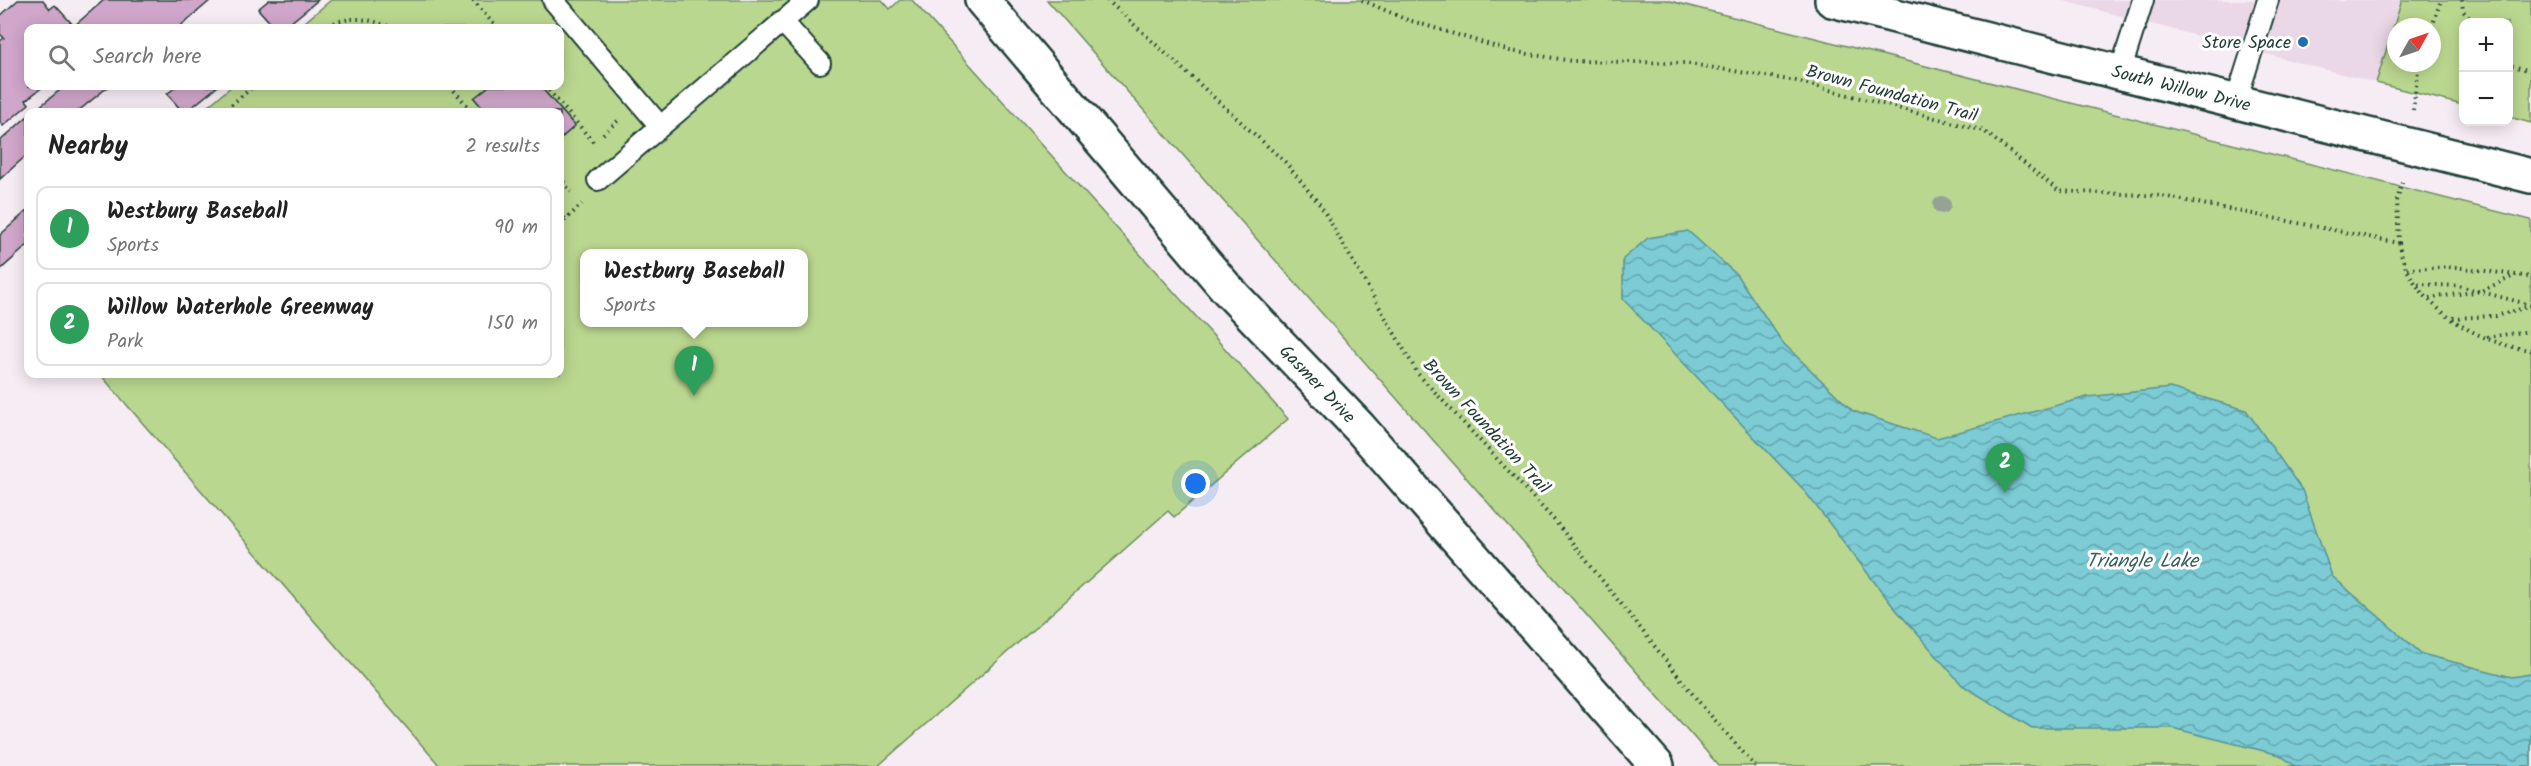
<!DOCTYPE html>
<meta charset="utf-8">
<style>
body{margin:0;font-family:Kalam,sans-serif;background:#f6f6f6;color:#222}
.controls{position:absolute;right:18px;top:18px;display:grid;overflow:hidden;border-radius:12px;box-shadow:0 3px 15px #0003}
.controls button{width:54px;height:54px;display:grid;place-items:center;padding:0;border:0;border-bottom:2px solid #e0e0e0;background:#fff;color:#222;font:30px sans-serif}
.compass{position:absolute;left:2387px;top:18px;width:54px;height:54px;border-radius:50%;background:#fff;box-shadow:0 3px 15px #0003;rotate:50deg}
.you{position:absolute;left:1196px;top:484px;width:21px;height:21px;margin:-15px;border:4px solid #fff;border-radius:50%;background:#1a73e8;box-shadow:0 0 0 9px #1a73e833}
.badge{display:grid;place-items:center;width:39px;height:39px;border-radius:50%;background:#1f6fb2;color:#fff;font-size:20px;font-weight:700}
.pin{position:absolute;translate:-50% -50px;filter:drop-shadow(0 2px 3px #0008)}
.pin::after{content:'';position:absolute;top:32px;width:21px;height:18px;background:inherit;clip-path:polygon(0 0,100% 0,50% 100%)}
.popup{position:absolute;left:580px;top:249px;width:228px;height:78px;box-sizing:border-box;display:grid;place-content:center;border-radius:12px;background:#fff;filter:drop-shadow(0 2px 4px #0005);font-size:20px;white-space:nowrap;color:#767676}
.popup b{font-size:22px;color:#222}
.popup::after{content:'';position:absolute;left:50%;top:100%;margin-left:-12px;border:12px solid transparent;border-top-color:#fff}
.list{margin:0;padding:0;list-style:none}
h2{display:flex;justify-content:space-between;align-items:center;height:78px;margin:0;padding:0 24px;font-size:26px}
h2 small{font-size:20px;font-weight:400;color:#767676}
.list li{display:grid;grid-template-columns:39px 1fr auto;gap:18px;align-items:center;box-sizing:border-box;height:84px;margin:0 12px 12px;padding:0 12px;border:2px solid #e0e0e0;border-radius:12px}
.list b{display:block;font-size:22px;white-space:nowrap}
.list p{margin:0;font-size:20px;white-space:nowrap;color:#767676}
.list em{font-size:20px;font-style:normal;color:#767676}
.icon{flex:none;width:33px;height:33px;fill:none;stroke:currentColor;stroke-width:2;stroke-linecap:round;stroke-linejoin:round}
.map{position:relative;flex:none;width:2531px;height:766px;overflow:hidden}
.search{position:absolute;background:#fff;box-shadow:0 3px 15px #0003;left:24px;top:24px;width:540px;height:66px;display:flex;align-items:center;gap:15px;box-sizing:border-box;padding:0 21px;border-radius:12px;color:#767676;font-size:22px}
.panel{position:absolute;background:#fff;box-shadow:0 3px 15px #0003;left:24px;top:108px;width:540px;height:270px;border-radius:12px}
.map>svg:first-child{display:block}
.built{fill:#ebd8e7}
.park{fill:#bad78f;stroke:#6c8a62;stroke-width:1.5;fill-rule:evenodd}
.water{fill:url(#water-waves);stroke:#569295;stroke-width:1.5}
.building{fill:#d0a6ca;stroke:#1f3d34;stroke-width:1.5}
.lines{fill:none;stroke-linecap:round;stroke-linejoin:round}
.service-casing{stroke:#1f3d34;stroke-width:24}
.tertiary-casing{stroke:#1f3d34;stroke-width:38}
.path{stroke:#1f3d34;stroke-width:4;stroke-dasharray:1.5 4.5;stroke-linecap:butt}
.service{stroke:#fff;stroke-width:20}
.tertiary{stroke:#fff;stroke-width:33}
.tree{fill:#95a297}
.poi-dot{fill:#1f6fb2;stroke:#fff;stroke-width:2}
.labels{text-anchor:middle;stroke-width:6;stroke-linejoin:round;paint-order:stroke}
.poi-label{font-size:18px;fill:#1f3d34;stroke:#fff;text-anchor:end}
.street-label{font-size:18px;fill:#1f3d34;stroke:#fff}
.water-label{font-size:20px;font-style:italic;fill:#36605c;stroke:#fff}
</style>
<div class="map">
<svg width="2531" height="766" viewBox="0 0 2531 766">
<defs>
<pattern id="water-waves" width="16" height="10" patternUnits="userSpaceOnUse" patternTransform="scale(1.5)"><rect width="16" height="10" fill="#7bcbd5"/><path d="M0 5q4-4 8 0t8 0" fill="none" stroke="#64a6ae"/></pattern>
</defs>
<rect width="100%" height="100%" fill="#f6edf4"/>
<filter id="ink" filterUnits="userSpaceOnUse"><feTurbulence type="fractalNoise" baseFrequency=".0167" numOctaves="2"/><feDisplacementMap in="SourceGraphic" scale="12" xChannelSelector="R" yChannelSelector="G"/><feConvolveMatrix kernelMatrix="1 2 1 2 8 2 1 2 1" color-interpolation-filters="sRGB"/></filter>
<g filter="url(#ink)">
<path class="built" d="M2060,0H2402L2376,83Z"/>
<path class="park" d="M331,0H882L890,9L900,0H912L1288,419L1174,517L1168,511L878,766H440L100,374H560V112H201L232,86H560V28H298ZM584,254H804V322H584Z
M1047,0H1666L2531,220V766H1719Z
M2402,0H2531V123L2509,117L2508,22H2464L2463,105L2376,83ZM2396,27H2432V63H2396Z"/>
<path class="water" d="M1688,231L1736,274L1783,343L1853,411L1937,438L2087,397L2170,388L2246,410L2302,490L2332,576L2422,654L2512,677L2531,674V766H2295L2280,755L2172,728H2032L1962,685L1892,605L1803,489L1623,299V259L1648,238Z"/>
<path class="building" d="M18,0H43L50,9L55,5L74,26L104,0H211L178,28H28V86H44L26,100L29,104L3,126L0,122V41L4,38L0,34V16Z
M269,0H318L284,28H275L258,9Z
M65,86H109L77,112H33Z
M177,86H218L186,112H183L167,94Z
M489,86H540L575,126L560,139V112H486L474,98Z
M28,116V154L0,179V141Z
M28,210V245L0,270V235Z"/>
<g class="lines">
<g class="service-casing">
<path id="service" d="M553,0L660,126
M782,21L820,63
M2120,72L2143,0
M2236,101L2268,0
M598,180L808,0"/>
</g>
<g class="tertiary-casing">
<g id="tertiary">
<path id="s1" d="M982,0L1227,289L1359,427L1657,766"/>
<path id="s2" d="M1832,0L2531,176"/>
</g>
</g>
<path class="path" d="M473,0L497,28
M1107,0L1285,162L1321,206L1418,374L1555,521L1699,702L1755,766
M1362,0L1405,19L1510,51L1572,61L1684,63L1796,81L1984,131L2059,191L2162,196L2399,243C2406,300 2477,345 2531,350
M2462,0L2463,11L2473,22
M2432,27L2441,0
M323,28C349,14 367,18 393,28
M2508,61L2513,66L2531,71
M450,86L473,112
M545,86L595,144
M2413,110L2419,63
M222,112L254,86
M603,134L620,119
M560,177L571,192
M560,213L566,220
M560,225L582,204
M2399,243L2397,201L2403,179
M2407,269L2455,267L2531,277
M2418,284L2459,286L2531,305
M2429,298L2481,291L2516,275
M2453,318L2496,316L2531,306
M2487,337L2531,331"/>
<use href="#service" class="service"/>
<use href="#tertiary" class="tertiary"/>
</g>
<circle class="tree" cx="1942" cy="205" r="9"/>
</g>
<circle class="poi-dot" cx="2303" cy="42" r="6"/>
<g class="labels">
<g class="poi-label">
<text x="2291" y="48">Store Space</text>
</g>
<g class="street-label">
<text dy="6" stroke="none"><textPath href="#s2" startOffset="360">South Willow Drive</textPath></text>
<text transform="translate(1892 93) rotate(15)" y="6">Brown Foundation Trail</text>
<text dy="6" stroke="none"><textPath href="#s1" startOffset="510">Gasmer Drive</textPath></text>
<text transform="translate(1487 426) rotate(47)" y="6">Brown Foundation Trail</text>
</g>
<g class="water-label">
<text x="2142" y="567">Triangle Lake</text>
</g>
</g>
</svg>
<div class="controls">
<button>+</button>
<button>−</button>
</div>
<svg class="compass" viewBox="-18 -18 36 36"><path d="M0-13l5 13h-10z" fill="#e53935"/><path d="M0 13l5-13h-10z" fill="#767676"/></svg>
<div class="you"></div>
<div class="pin badge" style="left:694px;top:396px;background:#2e9e5b">1</div>
<div class="popup"><b>Westbury Baseball</b>Sports</div>
<div class="pin badge" style="left:2005px;top:493px;background:#2e9e5b">2</div>
<div class="search"><svg class="icon" aria-label="search" viewBox="0 0 24 24"><circle cx="10" cy="10" r="6"/><path d="M15 15l6 6"/></svg>Search here</div>
<section class="panel">
<h2>Nearby<small>2 results</small></h2>
<ul class="list">
<li><span class="badge" style="background:#2e9e5b">1</span><div><b>Westbury Baseball</b><p>Sports</p></div><em>90 m</em></li>
<li><span class="badge" style="background:#2e9e5b">2</span><div><b>Willow Waterhole Greenway</b><p>Park</p></div><em>150 m</em></li>
</ul>
</section>
</div>
